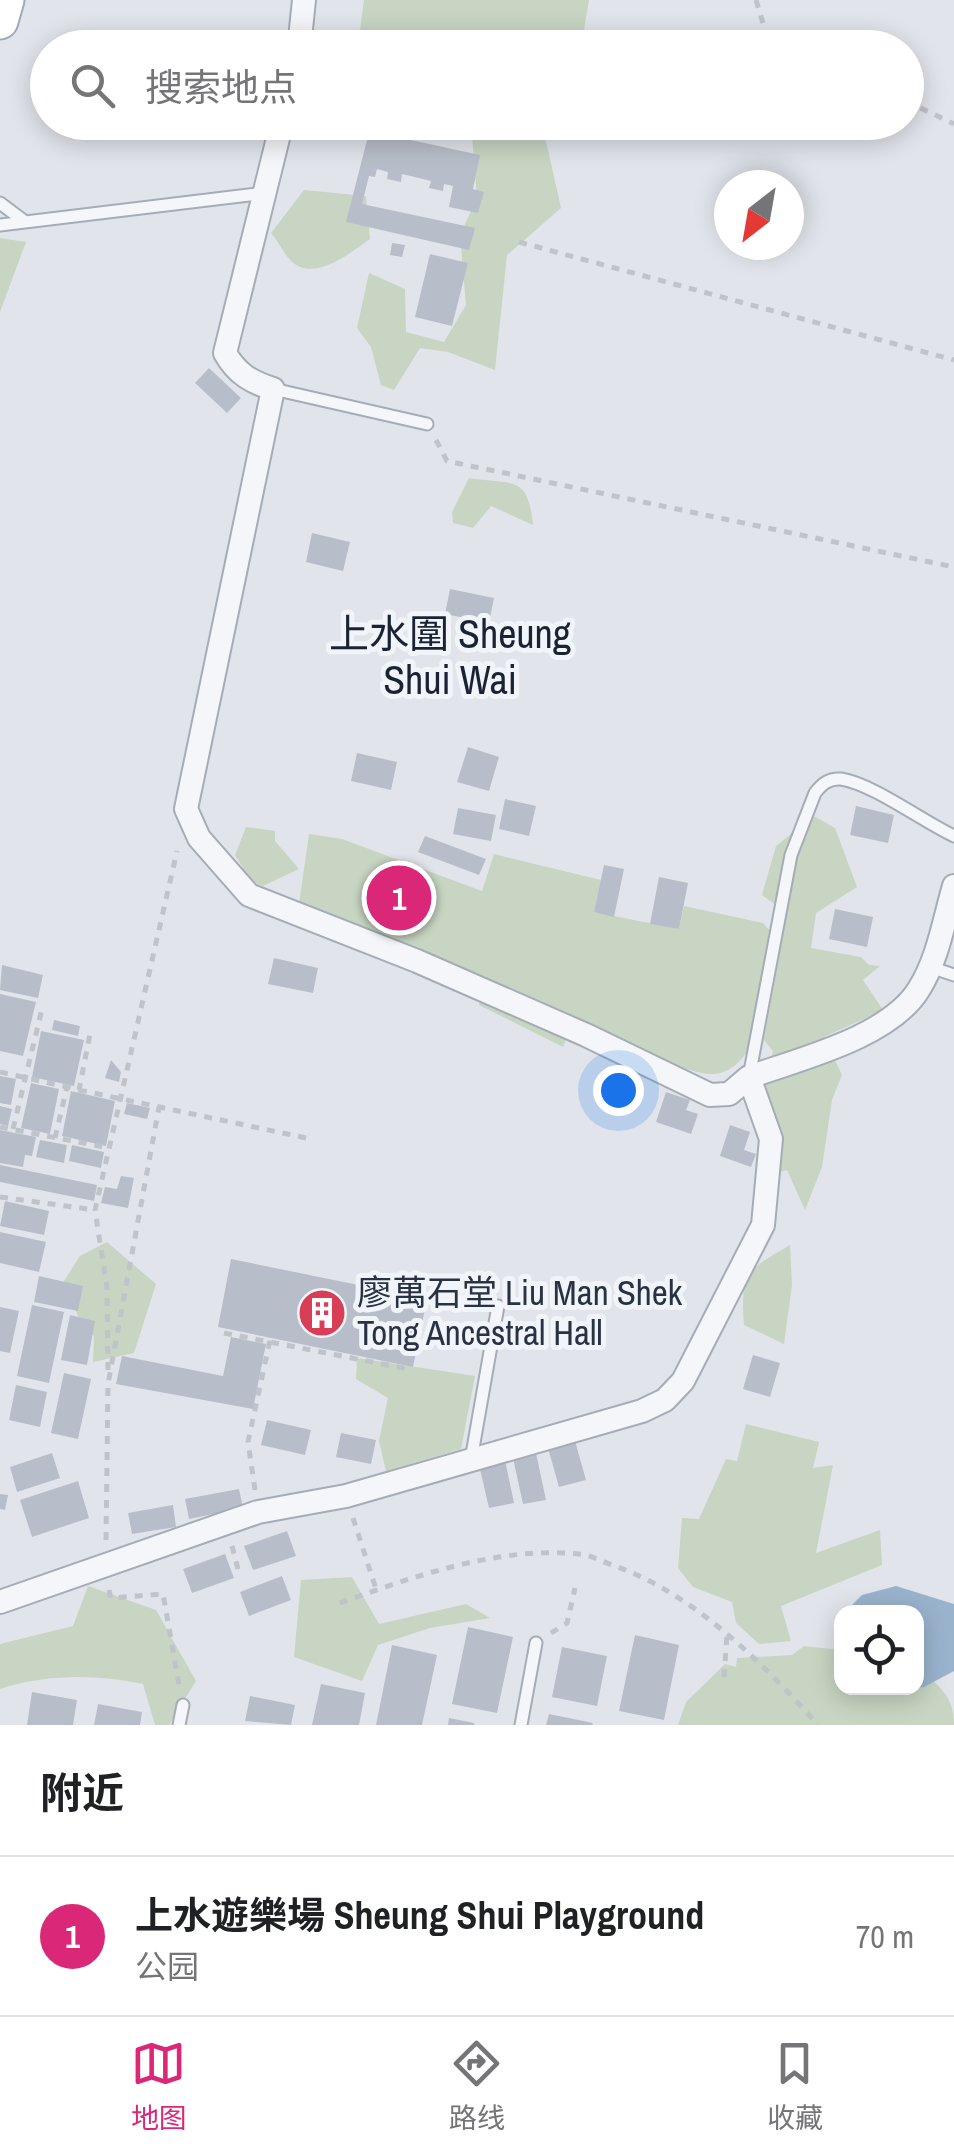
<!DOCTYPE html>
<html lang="zh">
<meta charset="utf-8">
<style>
body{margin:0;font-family:"Archivo Narrow","Noto Sans SC",sans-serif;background:#f6f6f6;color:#202124}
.controls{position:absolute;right:30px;bottom:30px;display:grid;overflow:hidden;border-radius:20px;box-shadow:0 5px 25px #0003}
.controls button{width:90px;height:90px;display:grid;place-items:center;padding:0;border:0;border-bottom:2px solid #e0e0e0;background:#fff;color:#202124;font:50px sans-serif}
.compass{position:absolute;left:714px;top:170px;width:90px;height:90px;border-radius:50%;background:#fff;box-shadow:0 5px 25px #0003;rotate:211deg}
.you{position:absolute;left:618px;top:1090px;width:35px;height:35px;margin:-25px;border:8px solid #fff;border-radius:50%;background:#1a73e8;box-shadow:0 0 0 15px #1a73e833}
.badge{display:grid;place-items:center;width:65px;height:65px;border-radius:50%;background:#db2777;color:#fff;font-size:32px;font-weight:700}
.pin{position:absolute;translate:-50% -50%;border:5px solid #fff;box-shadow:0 2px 10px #0006}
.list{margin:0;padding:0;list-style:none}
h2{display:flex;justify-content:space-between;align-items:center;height:130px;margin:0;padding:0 40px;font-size:42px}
h2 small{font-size:32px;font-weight:400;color:#757577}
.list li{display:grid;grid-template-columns:65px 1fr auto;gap:30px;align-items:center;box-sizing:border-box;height:160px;padding:0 40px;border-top:2px solid #e0e0e0}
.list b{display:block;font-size:38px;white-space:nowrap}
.list p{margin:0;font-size:32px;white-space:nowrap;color:#757577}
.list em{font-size:32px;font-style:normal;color:#757577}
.icon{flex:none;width:55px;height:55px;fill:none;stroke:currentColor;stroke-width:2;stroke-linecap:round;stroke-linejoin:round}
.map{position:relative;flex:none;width:954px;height:1725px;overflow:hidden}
.search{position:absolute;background:#fff;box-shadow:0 5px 25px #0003;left:30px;right:30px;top:30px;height:110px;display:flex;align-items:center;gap:25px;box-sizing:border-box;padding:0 35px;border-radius:55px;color:#757577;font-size:38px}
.sheet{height:290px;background:#fff}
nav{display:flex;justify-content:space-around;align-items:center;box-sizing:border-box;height:140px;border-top:2px solid #e0e0e0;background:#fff;font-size:28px;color:#757577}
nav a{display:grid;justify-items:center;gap:5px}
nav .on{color:#db2777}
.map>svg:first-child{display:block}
.green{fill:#c7d5c2}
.water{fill:#9ab3cd}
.building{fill:#b8bec9}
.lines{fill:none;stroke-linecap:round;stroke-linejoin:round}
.service-casing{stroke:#a6acb6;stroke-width:15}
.minor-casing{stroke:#a6acb6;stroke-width:26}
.primary-casing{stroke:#a0a9b7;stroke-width:39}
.path{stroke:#bfc3ca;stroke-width:5;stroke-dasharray:8 8;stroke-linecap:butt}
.service{stroke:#f4f6f9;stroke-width:11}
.minor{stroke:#f4f6f9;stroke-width:22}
.primary{stroke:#fff;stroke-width:35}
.labels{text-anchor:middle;stroke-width:10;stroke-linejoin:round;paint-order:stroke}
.poi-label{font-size:35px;fill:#283244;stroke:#f1f4f8;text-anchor:start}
.quarter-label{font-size:40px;fill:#1a2335;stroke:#f1f4f8}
</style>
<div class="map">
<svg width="954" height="1725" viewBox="0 0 954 1725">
<rect width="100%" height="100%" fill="#e1e5eb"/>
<path class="green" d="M364,0H589L581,48L464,47L360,30Z
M471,123H542L561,208L507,255L495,370L448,352L420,348L394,390L381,385L371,347L357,328L369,273L405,289L406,332L444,342L466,305L460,235L477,198Z
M304,190L366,196L370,239C350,253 313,284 290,260C283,252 278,241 271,233Z
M0,238L26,242L0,312Z
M469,478C513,485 528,474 533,525L491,506L473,528L453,523L452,512Z
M814,816L835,828L857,887L816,913L811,948L861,957L869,965L880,966L863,980L883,1010L824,1037L842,1075L832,1100L822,1167L805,1210L787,1170L763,1176L755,1121L773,1051L764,1040L787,913L762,895L776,846Z
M246,827L275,831V841L299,869L263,886L251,881L235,855Z
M309,834L342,839L482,891L494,854L601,880L594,912L679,929L684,906L763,923L771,932L747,1052C739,1063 730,1072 715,1074C687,1077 604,1033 574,1020L563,1047L479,1005L486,983L299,904Z
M107,1242L156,1284L134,1353L93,1362L94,1336L82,1326L64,1281L80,1256Z
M790,1245L792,1285L784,1344L744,1325C740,1273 747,1270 790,1245Z
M357,1358L475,1376L461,1449L386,1471L379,1441L388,1398L356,1379Z
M746,1424L819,1442L813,1468L833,1465L816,1553L880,1530L882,1565L781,1606L791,1641L759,1644L736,1623L732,1602L693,1587L678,1568L682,1518L699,1519L726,1459L737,1461Z
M352,1577L379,1624L466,1604L490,1618L430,1628L378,1645L362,1681L294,1657L301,1580Z
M88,1586L156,1610L196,1681L169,1725H155L143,1684C95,1674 47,1674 0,1689V1644L73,1626Z
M804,1646L841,1650L842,1688H916L917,1666C938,1687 954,1693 954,1725H678L686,1702L725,1664L736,1667L737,1658L792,1655Z"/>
<path class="water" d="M896,1586L954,1604V1671L924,1687L905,1690L893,1688H916V1612H845L862,1595Z"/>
<path class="building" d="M366,122L376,123L379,133L480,155L473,189L484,192L478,213L449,207L453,186L444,184L443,191L429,188L431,181L402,174L401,182L387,179L388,172L377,169L375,177L369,176L362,204L475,228L469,250L346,222L367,140L361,132Z
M392,243L405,245L402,257L390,255Z
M430,254L468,263L452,326L415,317Z
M209,368L241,398L227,413L195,383Z
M312,533L350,542L343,571L306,562Z
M450,589L494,598L489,623L445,614Z
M468,747L499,757L489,791L457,782Z
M357,753L397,762L391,790L351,781Z
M505,799L536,806L529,836L499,829Z
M856,806L894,815L888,843L850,835Z
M458,808L496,815L491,841L453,834Z
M425,836L486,859L479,875L418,852Z
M604,865L624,869L614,917L594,912Z
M659,877L688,883L679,929L650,924Z
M835,909L873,917L867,947L829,939Z
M274,958L318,968L313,993L268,984Z
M2,965L43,975L38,998L0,990Z
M0,994L36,1002L23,1056L0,1051Z
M54,1020L80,1026L78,1036L52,1030Z
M41,1031L84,1040L74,1086L32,1077Z
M111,1060L121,1072L119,1082L105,1078Z
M0,1076L16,1079L11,1105L0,1103Z
M31,1083L59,1089L50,1134L21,1128Z
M71,1091L115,1101L106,1146L62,1136Z
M666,1092L690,1100L686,1110L698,1114L691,1134L656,1122Z
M127,1103L150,1108L147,1119L124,1114Z
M0,1106L12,1109L8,1126L0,1124Z
M730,1125L750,1132L744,1150L756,1154L751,1167L720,1156Z
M0,1130L36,1137L32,1156L25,1155L23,1167L0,1163Z
M40,1140L67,1145L64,1163L36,1157Z
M72,1145L104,1152L101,1168L69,1161Z
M0,1165L97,1185L94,1201L0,1182Z
M121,1176L134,1178L128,1208L101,1203L105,1187L117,1189Z
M5,1201L49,1211L44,1235L0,1226Z
M0,1232L46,1242L39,1272L0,1263Z
M231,1259L427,1299L413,1367L218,1327Z
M39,1276L83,1286L78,1311L34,1302Z
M32,1305L64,1312L49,1383L17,1376Z
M0,1307L19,1311L10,1353L0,1351Z
M70,1315L95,1321L87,1365L61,1360Z
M231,1337L266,1344L253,1409L116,1384L122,1356L223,1376Z
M753,1355L780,1363L770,1397L743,1389Z
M64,1373L91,1379L78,1439L51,1433Z
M16,1385L47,1392L40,1427L9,1420Z
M267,1420L311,1430L305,1455L261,1445Z
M341,1433L376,1440L371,1464L336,1457Z
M575,1441L586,1480L559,1487L548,1448Z
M52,1453L60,1478L17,1492L10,1467Z
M536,1453L546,1500L523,1504L513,1458Z
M505,1460L514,1503L489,1508L479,1465Z
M78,1481L89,1518L32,1537L20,1500Z
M239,1489L243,1508L189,1519L185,1499Z
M0,1494L8,1495L5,1510L0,1509Z
M173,1505L176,1527L132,1534L128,1513Z
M287,1531L296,1556L253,1570L244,1546Z
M225,1554L234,1578L192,1593L183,1569Z
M282,1576L291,1600L249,1616L240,1592Z
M468,1627L513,1637L497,1713L452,1704Z
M635,1635L679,1645L664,1720L619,1711Z
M392,1645L437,1655L422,1725H376Z
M562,1647L607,1656L597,1706L552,1697Z
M321,1684L365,1693L359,1725H312Z
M32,1692L77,1700L73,1725H27Z
M250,1696L295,1705L291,1725L245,1721Z
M98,1704L142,1712L140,1725H94Z
M549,1714L593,1723L592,1725H546Z
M449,1718L474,1723V1725H448Z"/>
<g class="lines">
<g class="service-casing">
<path id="service" d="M0,203L24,221
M0,225L265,193
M273,389L427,424
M930,967L954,975
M749,1077L791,855L815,793C822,784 829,778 841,779C873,784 922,821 954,836
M471,1460L498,1306
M179,1725L183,1705
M521,1725L536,1643"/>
</g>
<g class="minor-casing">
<path id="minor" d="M299,48L304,0
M282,122L225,353C237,374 251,382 273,389L186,809L199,838L249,895L417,961L586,1035L710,1095L729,1094L749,1077
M0,1602L258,1512L346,1496L642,1411L665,1400L683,1381L763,1225L771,1139L749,1077C800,1059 890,1037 919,989C938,959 944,920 954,886"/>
</g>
<g class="primary-casing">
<path id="primary" d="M0,21L6,0"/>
</g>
<path class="path" d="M756,0L766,33L789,48
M906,101L954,124
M519,242L954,360
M436,440L447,461L954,567
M0,1072L67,1087
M79,1090L311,1139
M0,1127L109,1148
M13,1129L42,1009
M55,1138L67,1087L79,1090L91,1029
M0,1197L95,1210
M224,1333L408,1369
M108,1370L107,1288L95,1210L177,851
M255,1490L248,1442L270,1340
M353,1518L376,1589
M106,1540L108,1384L159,1107
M232,1546L239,1573
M109,1590L111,1598L163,1594L180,1690
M340,1603C415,1576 499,1546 579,1554C591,1555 603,1562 615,1566C694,1594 763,1663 818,1725
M551,1633L567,1623L575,1588
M724,1677L727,1634"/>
<use href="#service" class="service"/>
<use href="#minor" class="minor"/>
<use href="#primary" class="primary"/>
</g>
<defs>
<g id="building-disc" transform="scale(2.5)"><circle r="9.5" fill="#d83e56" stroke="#f1f4f8"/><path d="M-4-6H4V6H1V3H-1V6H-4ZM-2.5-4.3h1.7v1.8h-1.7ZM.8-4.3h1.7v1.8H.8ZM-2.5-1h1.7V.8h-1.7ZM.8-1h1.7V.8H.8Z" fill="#fff"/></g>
</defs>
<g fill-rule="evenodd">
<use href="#building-disc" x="322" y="1313"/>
</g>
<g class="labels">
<g class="poi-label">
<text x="357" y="1305">廖萬石堂 Liu Man Shek<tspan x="357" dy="40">Tong Ancestral Hall</tspan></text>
</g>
<g class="quarter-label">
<text x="450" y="648">上水圍 Sheung<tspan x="450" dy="46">Shui Wai</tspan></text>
</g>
</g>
</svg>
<div class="controls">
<button><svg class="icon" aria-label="locate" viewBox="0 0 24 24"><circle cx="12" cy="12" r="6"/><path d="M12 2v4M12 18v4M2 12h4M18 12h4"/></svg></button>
</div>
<svg class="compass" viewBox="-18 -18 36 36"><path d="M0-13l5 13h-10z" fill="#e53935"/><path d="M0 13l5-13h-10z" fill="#757577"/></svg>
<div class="you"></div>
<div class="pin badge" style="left:399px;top:898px">1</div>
<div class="search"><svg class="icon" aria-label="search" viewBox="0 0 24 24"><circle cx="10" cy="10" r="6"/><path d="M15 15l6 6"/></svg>搜索地点</div>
</div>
<section class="sheet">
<h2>附近<small></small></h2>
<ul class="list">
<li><span class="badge">1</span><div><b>上水遊樂場 Sheung Shui Playground</b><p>公园</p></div><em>70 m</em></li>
</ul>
</section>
<nav>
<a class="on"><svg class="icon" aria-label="map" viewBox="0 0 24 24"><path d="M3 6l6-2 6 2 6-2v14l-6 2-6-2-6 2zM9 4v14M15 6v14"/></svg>地图</a>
<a><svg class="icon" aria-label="directions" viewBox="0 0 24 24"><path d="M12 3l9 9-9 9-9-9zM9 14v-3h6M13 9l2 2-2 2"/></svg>路线</a>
<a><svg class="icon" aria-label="saved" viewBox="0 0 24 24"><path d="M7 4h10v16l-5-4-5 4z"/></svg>收藏</a>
</nav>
